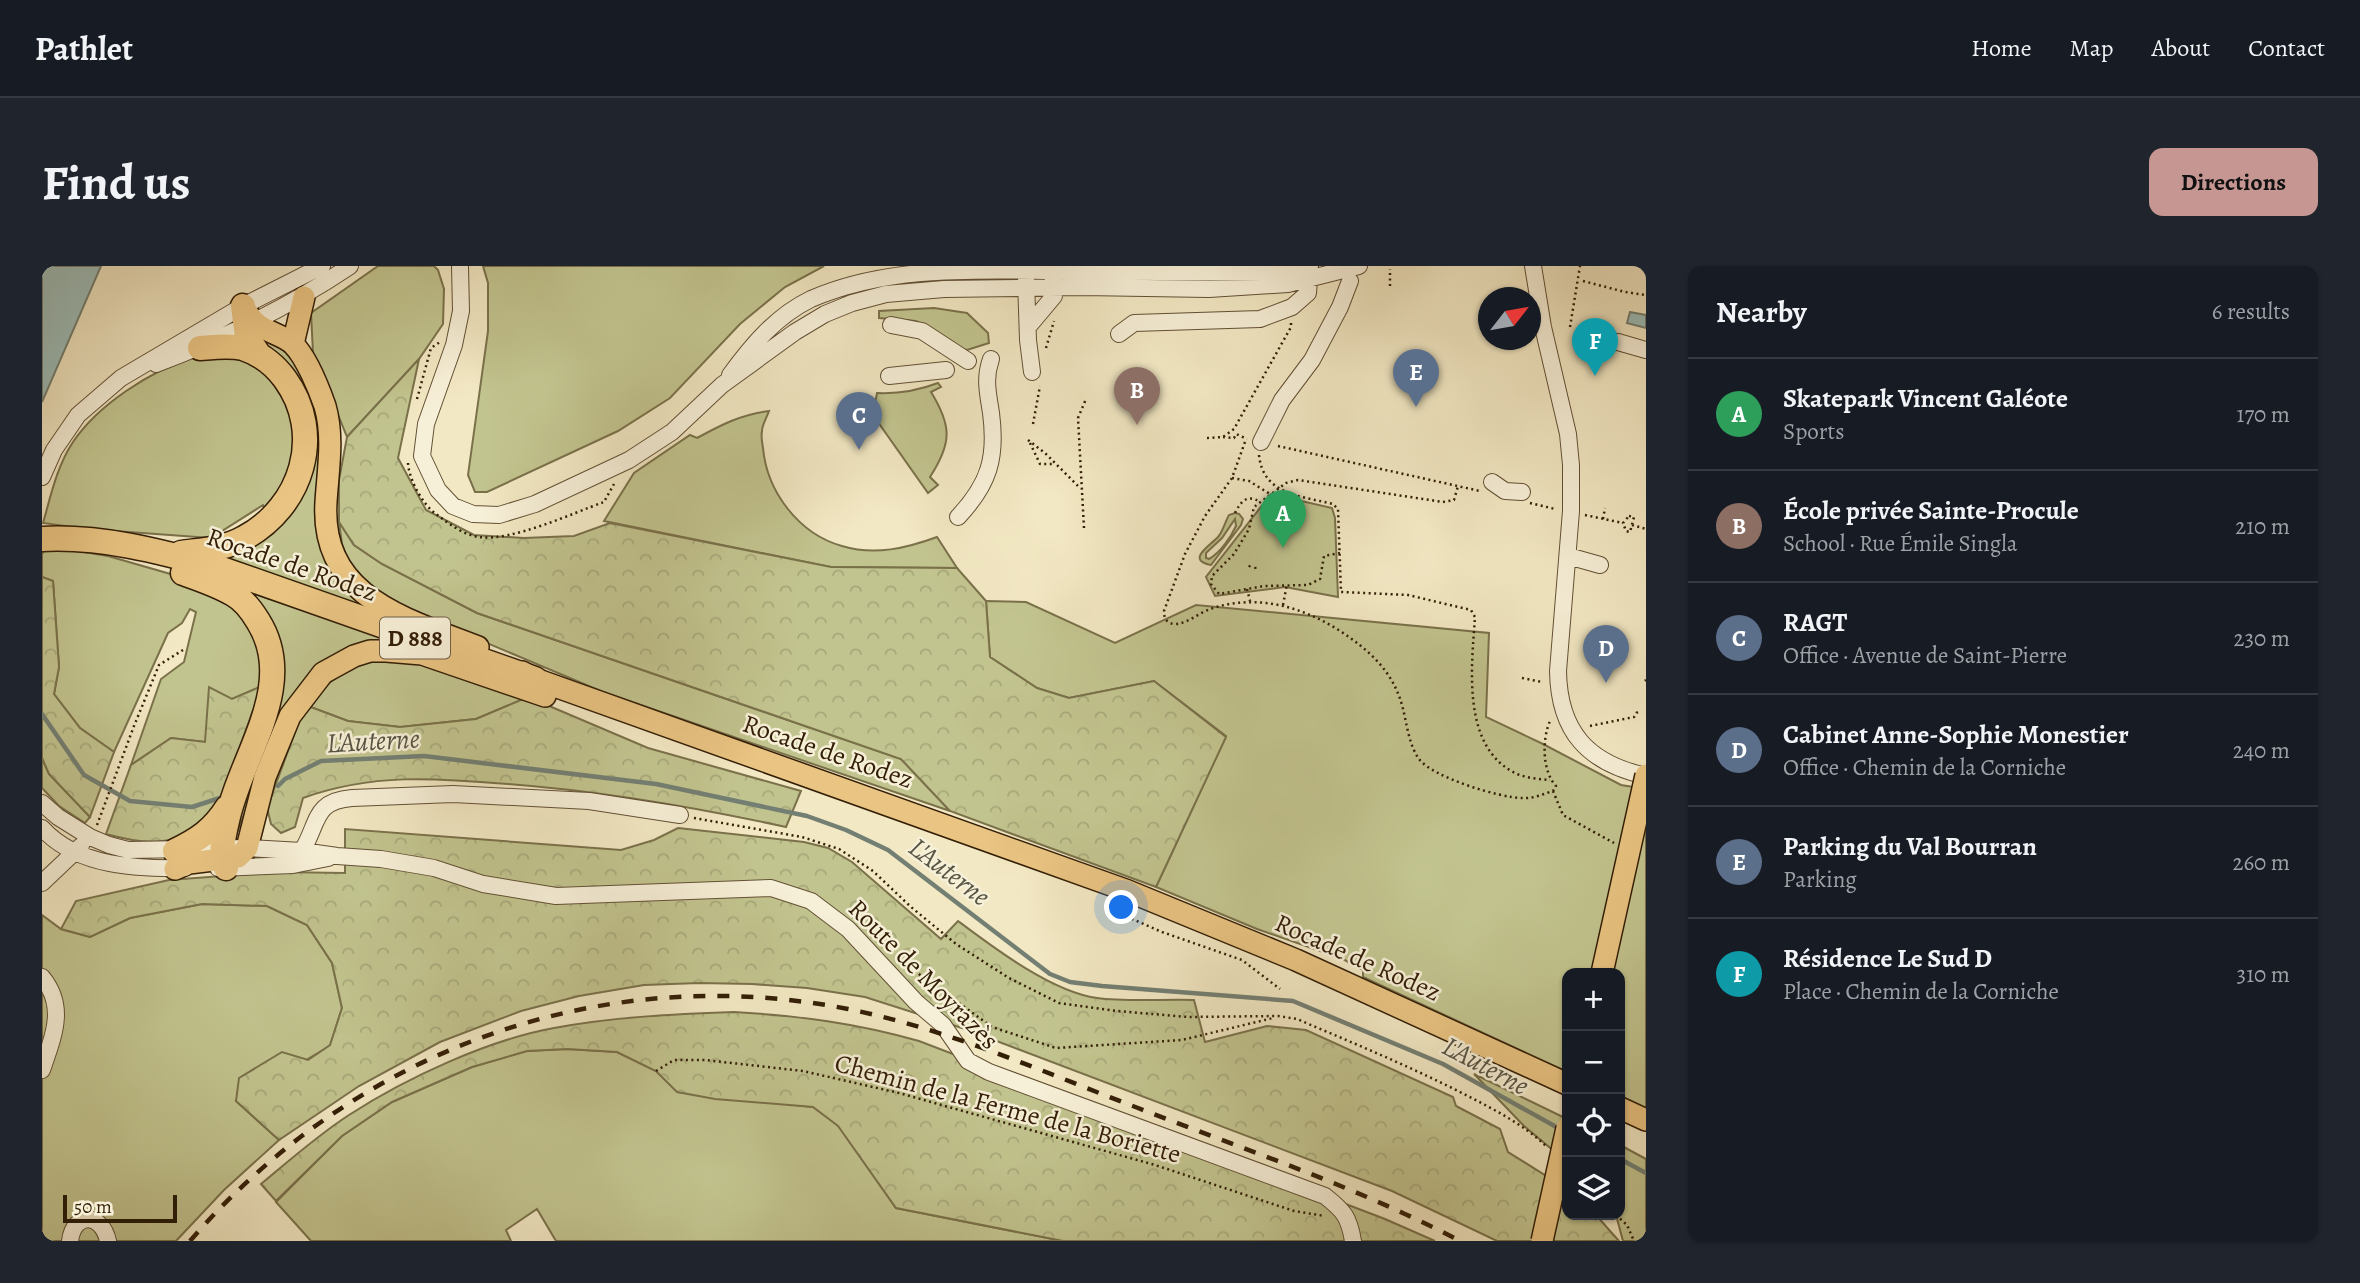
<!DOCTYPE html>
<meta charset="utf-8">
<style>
body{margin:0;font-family:Alegreya,serif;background:#20242c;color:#f1f3f6}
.controls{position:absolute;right:21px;bottom:21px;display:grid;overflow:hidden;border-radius:14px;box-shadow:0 2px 5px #0004}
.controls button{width:63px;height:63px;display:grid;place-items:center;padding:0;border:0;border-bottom:2px solid #363941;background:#171b24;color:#f1f3f6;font:35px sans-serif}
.compass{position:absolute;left:1436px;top:21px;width:63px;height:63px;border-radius:50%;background:#171b24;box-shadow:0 2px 5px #0004;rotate:59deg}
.scale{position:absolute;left:21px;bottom:18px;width:114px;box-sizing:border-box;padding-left:7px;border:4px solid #331e06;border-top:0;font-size:19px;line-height:24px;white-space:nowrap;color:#331e06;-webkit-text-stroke:5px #f7f0d8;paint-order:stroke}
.you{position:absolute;left:1080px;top:642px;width:24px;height:24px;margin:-18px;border:5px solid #fff;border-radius:50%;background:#1a73e8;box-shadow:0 0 0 10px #1a73e833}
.badge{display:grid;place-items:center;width:46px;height:46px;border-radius:50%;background:#c59692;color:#fff;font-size:23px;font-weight:700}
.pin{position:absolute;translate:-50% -58px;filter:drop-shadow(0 2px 4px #0008)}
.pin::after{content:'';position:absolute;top:37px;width:24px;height:21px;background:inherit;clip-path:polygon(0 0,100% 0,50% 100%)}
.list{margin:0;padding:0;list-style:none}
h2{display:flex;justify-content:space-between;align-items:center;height:91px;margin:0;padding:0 28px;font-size:30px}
h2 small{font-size:23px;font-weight:400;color:#9ea1a6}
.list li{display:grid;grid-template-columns:46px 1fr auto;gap:21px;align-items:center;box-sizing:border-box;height:112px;padding:0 28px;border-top:2px solid #363941}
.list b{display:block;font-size:26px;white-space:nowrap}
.list p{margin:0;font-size:23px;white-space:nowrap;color:#9ea1a6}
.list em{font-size:23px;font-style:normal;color:#9ea1a6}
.icon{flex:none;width:38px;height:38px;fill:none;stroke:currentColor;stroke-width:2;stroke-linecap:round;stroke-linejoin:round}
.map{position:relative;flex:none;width:1604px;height:975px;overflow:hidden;border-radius:14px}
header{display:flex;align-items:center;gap:42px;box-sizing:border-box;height:98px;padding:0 35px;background:#171b24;border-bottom:2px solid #363941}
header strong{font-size:33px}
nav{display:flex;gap:38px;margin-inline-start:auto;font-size:24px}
.intro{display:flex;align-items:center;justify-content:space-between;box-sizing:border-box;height:168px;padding:0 42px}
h1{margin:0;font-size:49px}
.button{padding:18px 32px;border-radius:14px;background:#c59692;color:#111;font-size:24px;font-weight:700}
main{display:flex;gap:42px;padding:0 42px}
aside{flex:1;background:#171b24;border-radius:14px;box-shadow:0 2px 5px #0004}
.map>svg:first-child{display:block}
.grass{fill:#c2c48f;stroke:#7a714a;stroke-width:2;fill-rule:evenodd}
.forest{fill:url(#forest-crowns);stroke:#7a714a;stroke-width:2}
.water{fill:#9dbfbb;stroke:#737f73;stroke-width:2}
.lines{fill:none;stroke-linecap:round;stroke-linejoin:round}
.stream{stroke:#737f73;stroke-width:4.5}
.minor-tunnel{stroke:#ccc09d;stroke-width:16;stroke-dasharray:16 8;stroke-linecap:butt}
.minor-casing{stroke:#635035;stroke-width:18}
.major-casing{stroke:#331e06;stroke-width:24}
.highway-casing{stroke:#331e06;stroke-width:27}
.path{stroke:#331e06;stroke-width:2.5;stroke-dasharray:2 3.5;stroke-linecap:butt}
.minor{stroke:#f7f0d8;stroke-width:16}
.major{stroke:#e9c482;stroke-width:21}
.highway{stroke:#e9c482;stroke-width:24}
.rail{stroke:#331e06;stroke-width:4.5;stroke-dasharray:12 12;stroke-linecap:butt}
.major-bridge-casing{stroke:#331e06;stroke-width:24;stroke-linecap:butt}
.major-bridge{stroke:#e9c482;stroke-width:21}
.labels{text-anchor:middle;stroke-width:5;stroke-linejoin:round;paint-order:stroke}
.shield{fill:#f7f0d8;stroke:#6e5d45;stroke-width:2}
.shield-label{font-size:24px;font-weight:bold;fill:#331e06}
.street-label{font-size:26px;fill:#331e06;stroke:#f7f0d8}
.water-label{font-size:28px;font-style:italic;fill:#585645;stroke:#f7f0d8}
</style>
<header>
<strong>Pathlet</strong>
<nav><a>Home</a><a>Map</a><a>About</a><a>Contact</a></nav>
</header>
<div class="intro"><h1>Find us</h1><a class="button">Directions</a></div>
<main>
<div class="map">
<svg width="1604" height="975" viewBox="0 0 1604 975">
<defs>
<pattern id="forest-crowns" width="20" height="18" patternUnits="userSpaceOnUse" patternTransform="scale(1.75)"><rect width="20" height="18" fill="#c2c48f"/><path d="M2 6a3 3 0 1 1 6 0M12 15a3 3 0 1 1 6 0" fill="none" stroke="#a7a87a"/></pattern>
</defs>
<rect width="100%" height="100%" fill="#f2e8c3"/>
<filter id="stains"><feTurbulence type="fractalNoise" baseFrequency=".00286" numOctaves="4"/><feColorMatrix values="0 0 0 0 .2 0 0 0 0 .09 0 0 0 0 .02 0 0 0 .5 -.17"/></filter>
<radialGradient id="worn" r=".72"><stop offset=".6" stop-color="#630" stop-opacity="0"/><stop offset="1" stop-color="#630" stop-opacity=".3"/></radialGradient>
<path class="grass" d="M336,0H392L396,4L402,23L401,58L377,93L305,171L271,87L269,47Z
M441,0H782L743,21L698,58L628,132L576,165L445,226H433L426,209L446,65V17Z
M892,42L925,47L946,67L947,77L925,84L919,83L874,55L837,52V45Z
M213,71L237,79L258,103L280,159L277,237L327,345L173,290L206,278L268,189Z
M188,88L222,103L253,152L251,202L226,246L221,239L169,272L45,263L1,257C9,229 15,200 31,176C56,139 108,105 150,92C162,89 175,89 188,88Z
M896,117L899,121L889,126C910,160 910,177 888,211L896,219L886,227L831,149L835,127C857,128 875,125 896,117Z
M727,145C725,151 720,159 720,165C719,170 720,177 721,182C725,226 757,268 800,280C833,290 865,282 895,271L915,302L789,301L562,255L592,207L648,169L655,172C679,159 700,148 727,145Z
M1229,228L1290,242L1293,252L1296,331L1243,321L1173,330L1164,311Z
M1193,247L1197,248L1201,253L1199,259L1169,299C1143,294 1169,279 1176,271C1181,265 1183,256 1187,249ZM1193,253L1194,260C1189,271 1178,287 1167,293L1164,292V287L1180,272Z
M297,256L312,279L340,298L435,347L859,493L908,545L561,426L355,339L320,315L307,297L300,278Z
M30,284L66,290L132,309L201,345L222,388L220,420L190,433L163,476L129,472L89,499L119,413L142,396L154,346L148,343L140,357L126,367L72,486L38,462L12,428L17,401L11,315L0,311V288L2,285Z
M201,324L348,373V375L296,390L206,539L191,576L186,565L237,425Z
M944,335L984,336L1073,377L1154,339L1447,367L1444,451L1501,478L1579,519L1604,523V842L1578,830V707H1525V806L1321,711V704L1301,693L1215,663L1114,621L1184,470L1112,415L1027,432L995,422L948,391Z
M335,392L371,395L486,431L434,453L358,461L306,455L266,440C288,411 303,405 335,392Z
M0,492L7,508L48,551L43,557L17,540L0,522Z
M160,638L225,640L265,659L290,697L300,742L288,780L194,835L237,874L182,924L134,975H0V649L19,663L48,671L88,652Z
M525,783L575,786L614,805L636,826L771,841L796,859L854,942L1021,975H514L495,943L464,964L469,975H269L234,936L300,870L350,836L430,801L485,785Z
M1432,808L1525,853V896L1482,860Z
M1578,879L1604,893V975H1581L1574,949H1578Z"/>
<path class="forest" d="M377,93L356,192L384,244L432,269L482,272L532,270L568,257L789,301L915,302L944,335L948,391L995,422L1027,432L1112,415L1184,471L1114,621L908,545L859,493L435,347L340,298L312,279L297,256V214L305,171Z
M0,311L11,315L17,401L12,428L38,462L72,486L48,551L7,508L0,492Z
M220,420L175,543L162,567C119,577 107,580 64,568L89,499L129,472L163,476L167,421L190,433Z
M486,431L606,482L759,525L744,561C652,541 559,525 466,518C394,512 330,507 261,532L253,561L239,567L229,558L225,542L256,458L266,440L306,455L358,461L434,453Z
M636,562L762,576L786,582L810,596L899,673L916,655C952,682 1010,726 1055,732C1084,736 1122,733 1152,734L1163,776L1225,760L1264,764L1411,831L1414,840L1458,863L1466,886L1525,923V949H1554L1577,975H1455L1350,925L923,763L823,731L765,722L710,718L657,717L602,719L537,730L479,745L398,776L317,820L237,874L194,835L197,812L240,786L266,794L288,779L300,742L290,697L265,659L225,640L160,638L88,652L48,671L19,663L34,635L127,614L236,606L303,607V563L579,584L612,574Z
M692,746C759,750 813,757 877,775L1343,953L1393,975H1021L854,942L796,860L771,841L673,833L635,826L614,805L575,786L525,783L485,785L430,801L350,836L300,870L234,935L219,918C248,894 276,869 307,849C364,812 446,774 512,762C572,751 632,748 692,746Z"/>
<path class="water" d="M0,0H59L0,136Z
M1588,46L1604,49V62L1585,57Z"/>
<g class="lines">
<path class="stream" d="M0,448L42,509L88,535L150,541L184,530
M236,520L243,513L279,495L382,490L614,518L765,550L804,564L846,584L1008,708L1028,716L1060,720L1251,735L1401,798L1518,863
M1578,893L1604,907"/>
<path class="minor-tunnel" d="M1542,65L1576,76"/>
<g class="minor-casing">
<path id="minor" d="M418,0L419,45L412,79L384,158L380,190L396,224L411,240L431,248L457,249L493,238L587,194L630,166L680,119L753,66L783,48L810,37L844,28L902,23L1041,21L1167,23L1246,18L1317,0
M1491,0L1501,61L1526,168L1529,199V245L1516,405C1517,466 1546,497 1604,510
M984,14L986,74L990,106
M849,59L880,65L926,95
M986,61L1012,30L1011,13
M1077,68L1092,57L1218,53L1250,41L1266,27L1267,13
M1576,76L1604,84
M114,98C183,72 247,41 308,0
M688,109C710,79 734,50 769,33C845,0 929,4 1010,5C1082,6 1153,6 1224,7L1268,0
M847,110L904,104
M1219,176L1240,134L1270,94L1298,41L1308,15
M0,211L12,184L36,149L79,112L201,40L280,0
M1450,216L1463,225L1480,226
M916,251C947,218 955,192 949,147C946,127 942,113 949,93
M1526,290L1558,299
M0,537L16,551L48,571L67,579L86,584L205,582L260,585L295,590L339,593L392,602L441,618L514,630L729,622L769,635L806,663L874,736L901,759L926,795L947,806L1283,930C1302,945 1307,951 1311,975
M0,562C35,601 96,603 143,602
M260,585C277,557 271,535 310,532L411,528L547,535L638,549
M176,602L251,599L286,592
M0,617L39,580
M0,711C25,741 11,771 0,804
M28,975C32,945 60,947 66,975"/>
</g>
<g class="major-casing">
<path id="major" d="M201,40C205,46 209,53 214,57C224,66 241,69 251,78C264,91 277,123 283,140C292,171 286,204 284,236C278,332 365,353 436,381
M251,78L262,31
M480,406L493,413L1086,625L1254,694L1525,818
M133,603L147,597L196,591L205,582L223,511L248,450L281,407L312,390L328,385H344L380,388L503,430
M1578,842L1604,854"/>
</g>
<g class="highway-casing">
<path id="highway" d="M201,40L205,71L217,89
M0,273C59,270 118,285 174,301L493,413
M139,287C160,284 183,283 202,272C260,241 283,168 243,113C232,98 219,88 201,82C187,79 172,81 158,82
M141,307C158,313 176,319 191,328C202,334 210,345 216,355C257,420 198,490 185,555C181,572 178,584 184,602
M133,585C156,574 171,564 185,542"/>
</g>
<path class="path" d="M1541,15L1583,26L1604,29
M1348,20V3
M1528,61L1538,0
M1004,82L1012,55
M375,133L389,82L398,76
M991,158L998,120
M1181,171L1192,172L1194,168L1205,173
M1165,172L1181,171L1192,163L1249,61V56
M986,174L1003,187L1038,222
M1203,176L1190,212L1163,250L1143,288L1122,345C1122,353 1125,358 1134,358C1146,357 1157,347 1168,343C1212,328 1256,339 1295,363C1326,383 1352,405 1361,443C1365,459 1367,479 1377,493C1390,511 1458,532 1480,532C1491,533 1501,528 1511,525L1514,520C1500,505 1500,473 1508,455
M988,177L998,198H1013
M1236,180L1438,225
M1217,189C1221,229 1259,230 1291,238L1296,243L1299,326L1366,329L1429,344L1433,351C1430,398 1419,478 1471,506C1482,512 1496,513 1508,514
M366,197C367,214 381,239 394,248C407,258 422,269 437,271C469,276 531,247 562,236L572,218
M1190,212L1207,215L1228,228
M1488,237L1513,243
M1193,247C1199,235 1205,228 1218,236
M1543,249L1581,257
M1587,250L1592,251L1588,266L1584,265L1581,257Z
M1561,253L1563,242
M1590,259L1604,263
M1042,262L1036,152L1044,133
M1298,287L1282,290L1278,313L1266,319L1222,320L1177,328L1169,318L1170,310L1192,288L1207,263L1212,241L1244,217L1256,214L1401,236L1412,234L1416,220
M1207,301L1209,298
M1213,301L1214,304
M1205,323L1208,335
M1241,339L1245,318
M1480,412L1500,416
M1603,415L1604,414
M1548,460L1592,451L1595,447L1594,443
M1511,525L1521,549L1572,577
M652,552L760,571L797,583L831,605L869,641L914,678L967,712L1017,737L1075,745L1146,751L1236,750L1255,753C1311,777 1367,800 1422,828C1451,843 1481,858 1504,880
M55,559L92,460L117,399L141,384
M1082,642L1081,649L1120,666L1200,694L1238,723
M859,695L950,761L1014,782L1140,774L1231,752
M614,805L632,794H663L761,805L857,827L1113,899L1252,945L1283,950
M1574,949L1585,959L1592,975"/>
<use href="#minor" class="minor"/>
<use href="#major" class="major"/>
<use href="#highway" class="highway"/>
<path class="rail" d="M148,975C312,785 558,694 806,743C906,763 1001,806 1096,842C1204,884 1315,921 1418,975"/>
<g class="major-bridge-casing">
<path id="major-bridge" d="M1560,707L1604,509
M1500,975L1525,862"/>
</g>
<use href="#major-bridge" class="major-bridge"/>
</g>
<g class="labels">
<rect class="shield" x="338" y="351.5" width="70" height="41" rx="5"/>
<g class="shield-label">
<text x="373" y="380">D 888</text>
</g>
<g class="street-label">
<text transform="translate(250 298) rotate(19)" y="9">Rocade de Rodez</text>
<text transform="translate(786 485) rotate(19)" y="9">Rocade de Rodez</text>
<text transform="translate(1316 691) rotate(24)" y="9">Rocade de Rodez</text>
<text transform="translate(882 708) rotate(45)" y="9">Route de Moyrazès</text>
<text transform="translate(966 842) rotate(15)" y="9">Chemin de la Ferme de la Boriette</text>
</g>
<g class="water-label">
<text transform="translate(331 474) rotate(-3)" y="10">L'Auterne</text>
<text transform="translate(908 605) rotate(37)" y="10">L'Auterne</text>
<text transform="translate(1444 799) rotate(28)" y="10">L'Auterne</text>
</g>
</g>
<rect width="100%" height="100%" filter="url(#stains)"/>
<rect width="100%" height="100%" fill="url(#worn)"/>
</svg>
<div class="controls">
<button>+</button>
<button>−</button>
<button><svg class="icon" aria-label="locate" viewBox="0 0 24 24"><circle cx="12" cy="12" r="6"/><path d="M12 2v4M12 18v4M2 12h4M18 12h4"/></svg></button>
<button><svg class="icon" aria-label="layers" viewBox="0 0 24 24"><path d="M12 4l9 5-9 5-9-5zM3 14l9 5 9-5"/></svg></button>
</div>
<svg class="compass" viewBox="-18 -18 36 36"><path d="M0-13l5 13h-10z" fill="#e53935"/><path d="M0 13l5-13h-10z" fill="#9ea1a6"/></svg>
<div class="scale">50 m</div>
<div class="you"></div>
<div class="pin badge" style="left:1241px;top:282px;background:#2e9e5b">A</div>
<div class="pin badge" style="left:1095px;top:159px;background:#8d6e63">B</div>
<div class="pin badge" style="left:817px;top:184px;background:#5c6f8a">C</div>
<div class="pin badge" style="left:1564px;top:417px;background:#5c6f8a">D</div>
<div class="pin badge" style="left:1374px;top:141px;background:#5c6f8a">E</div>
<div class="pin badge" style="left:1553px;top:110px;background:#0f9aa8">F</div>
</div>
<aside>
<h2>Nearby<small>6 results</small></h2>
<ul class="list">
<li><span class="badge" style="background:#2e9e5b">A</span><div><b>Skatepark Vincent Galéote</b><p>Sports</p></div><em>170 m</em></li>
<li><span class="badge" style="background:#8d6e63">B</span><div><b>École privée Sainte-Procule</b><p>School · Rue Émile Singla</p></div><em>210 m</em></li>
<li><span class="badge" style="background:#5c6f8a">C</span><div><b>RAGT</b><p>Office · Avenue de Saint-Pierre</p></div><em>230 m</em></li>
<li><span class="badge" style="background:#5c6f8a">D</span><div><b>Cabinet Anne-Sophie Monestier</b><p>Office · Chemin de la Corniche</p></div><em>240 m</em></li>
<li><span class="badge" style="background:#5c6f8a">E</span><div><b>Parking du Val Bourran</b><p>Parking</p></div><em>260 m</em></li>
<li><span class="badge" style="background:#0f9aa8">F</span><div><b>Résidence Le Sud D</b><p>Place · Chemin de la Corniche</p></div><em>310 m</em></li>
</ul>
</aside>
</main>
